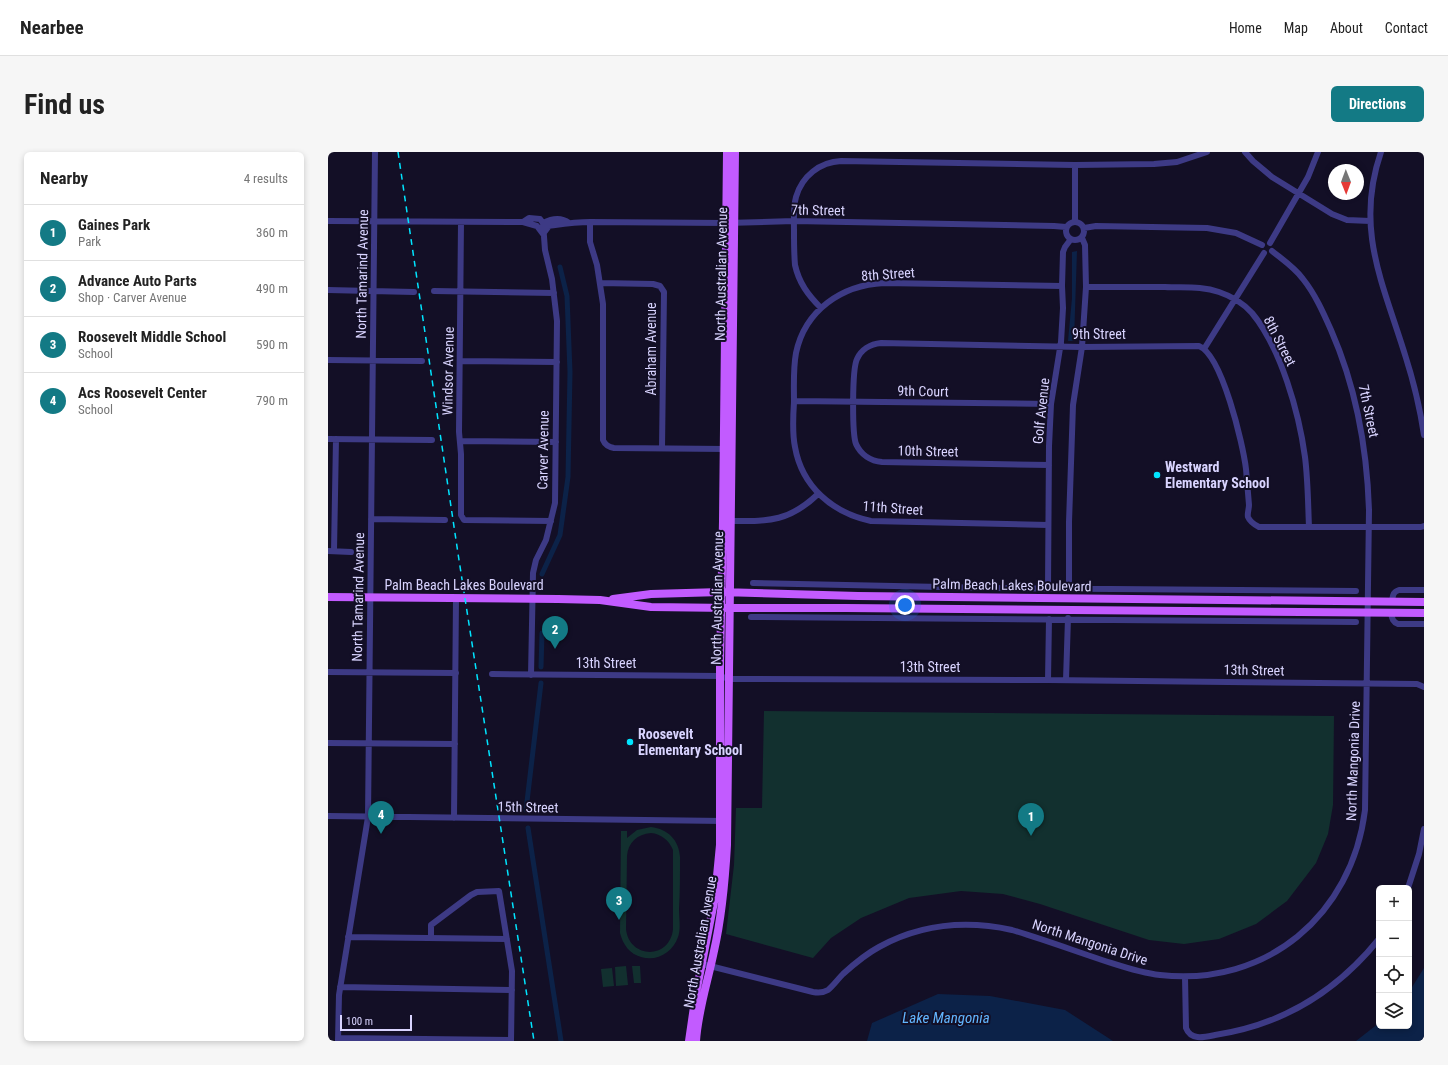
<!DOCTYPE html>
<meta charset="utf-8">
<style>
body{margin:0;font-family:"Roboto Condensed",sans-serif;background:#f6f6f6;color:#222}
.controls{position:absolute;right:12px;bottom:12px;display:grid;overflow:hidden;border-radius:6px;box-shadow:0 2px 6px #0003}
.controls button{width:36px;height:36px;display:grid;place-items:center;padding:0;border:0;border-bottom:1px solid #e0e0e0;background:#fff;color:#222;font:20px sans-serif}
.compass{position:absolute;left:1000px;top:12px;width:36px;height:36px;border-radius:50%;background:#fff;box-shadow:0 2px 6px #0003;rotate:179deg}
.scale{position:absolute;left:12px;bottom:10px;width:72px;box-sizing:border-box;padding-left:4px;border:2px solid #d9d4ff;border-top:0;font-size:11px;line-height:14px;white-space:nowrap;color:#d9d4ff;-webkit-text-stroke:3px #130f26;paint-order:stroke}
.you{position:absolute;left:577px;top:453px;width:14px;height:14px;margin:-10px;border:3px solid #fff;border-radius:50%;background:#1a73e8;box-shadow:0 0 0 6px #1a73e833}
.badge{display:grid;place-items:center;width:26px;height:26px;border-radius:50%;background:#137a85;color:#fff;font-size:13px;font-weight:700}
.pin{position:absolute;translate:-50% -33px;filter:drop-shadow(0 1px 2px #0008)}
.pin::after{content:'';position:absolute;top:21px;width:14px;height:12px;background:inherit;clip-path:polygon(0 0,100% 0,50% 100%)}
.list{margin:0;padding:0;list-style:none}
h2{display:flex;justify-content:space-between;align-items:center;height:52px;margin:0;padding:0 16px;font-size:17px}
h2 small{font-size:13px;font-weight:400;color:#767676}
.list li{display:grid;grid-template-columns:26px 1fr auto;gap:12px;align-items:center;box-sizing:border-box;height:56px;padding:0 16px;border-top:1px solid #e0e0e0}
.list b{display:block;font-size:15px;white-space:nowrap}
.list p{margin:0;font-size:13px;white-space:nowrap;color:#767676}
.list em{font-size:13px;font-style:normal;color:#767676}
.icon{flex:none;width:22px;height:22px;fill:none;stroke:currentColor;stroke-width:2;stroke-linecap:round;stroke-linejoin:round}
.map{position:relative;flex:none;width:1096px;height:889px;overflow:hidden;border-radius:6px}
header{display:flex;align-items:center;gap:24px;box-sizing:border-box;height:56px;padding:0 20px;background:#fff;border-bottom:1px solid #e0e0e0}
header strong{font-size:19px}
nav{display:flex;gap:22px;margin-inline-start:auto;font-size:14px}
.intro{display:flex;align-items:center;justify-content:space-between;box-sizing:border-box;height:96px;padding:0 24px}
h1{margin:0;font-size:28px}
.button{padding:10px 18px;border-radius:6px;background:#137a85;color:#fff;font-size:14px;font-weight:700}
main{display:flex;gap:24px;padding:0 24px}
aside{flex:1;background:#fff;border-radius:6px;box-shadow:0 2px 6px #0003}
.map>svg:first-child{display:block}
.green{fill:#12302f;fill-rule:evenodd}
.water{fill:#0c2248}
.lines{fill:none;stroke-linecap:round;stroke-linejoin:round}
.canal{stroke:#0c2248;stroke-width:5}
.minor{stroke:#3d3a85;stroke-width:6}
.major{stroke:#c25bff;stroke-width:8}
.rail{stroke:#00e5ff;stroke-width:1.5;stroke-dasharray:6 5;stroke-linecap:butt}
.poi-dot{fill:#00e5ff;stroke:#130f26;stroke-width:1.5}
.labels{text-anchor:middle;stroke-width:4;stroke-linejoin:round;paint-order:stroke}
.street-label{font-size:14px;fill:#d9d4ff;stroke:#130f26}
.poi-label{font-size:14px;font-weight:bold;fill:#d9d4ff;stroke:#130f26;text-anchor:start}
.water-label{font-size:15px;font-style:italic;fill:#62b6ff;stroke:#130f26}
</style>
<header>
<strong>Nearbee</strong>
<nav><a>Home</a><a>Map</a><a>About</a><a>Contact</a></nav>
</header>
<div class="intro"><h1>Find us</h1><a class="button">Directions</a></div>
<main>
<aside>
<h2>Nearby<small>4 results</small></h2>
<ul class="list">
<li><span class="badge">1</span><div><b>Gaines Park</b><p>Park</p></div><em>360 m</em></li>
<li><span class="badge">2</span><div><b>Advance Auto Parts</b><p>Shop · Carver Avenue</p></div><em>490 m</em></li>
<li><span class="badge">3</span><div><b>Roosevelt Middle School</b><p>School</p></div><em>590 m</em></li>
<li><span class="badge">4</span><div><b>Acs Roosevelt Center</b><p>School</p></div><em>790 m</em></li>
</ul>
</aside>
<div class="map">
<svg width="1096" height="889" viewBox="0 0 1096 889">
<rect width="100%" height="100%" fill="#130f26"/>
<path class="green" d="M436,559L1006,564L1005,653L1000,682L988,711L959,749L928,772L891,787L856,792L821,788L712,752L675,742L633,739L581,746L533,766L503,786L485,806L398,782L406,713L408,656H434Z
M323,675C340,677 351,688 352,705C352,723 352,740 351,757C351,766 353,777 350,785C345,800 329,810 313,805C302,802 295,793 292,781L293,679H299V686L309,678ZM323,681C333,682 341,688 345,698V777C342,808 301,807 298,777L299,704C300,691 309,682 323,681Z
M298,814L300,833L288,834L287,815Z
M304,814H312L313,831H306Z
M284,816L286,834L275,835L273,817Z"/>
<path class="water" d="M749,99L746,189H740L744,146V100Z
M1096,816V889H1028L1051,871V874H1081V840Z
M610,842L662,844L737,858L785,889H539L544,871Z"/>
<g class="lines">
<path class="canal" d="M214,422L232,383L240,325L242,220L239,144L232,115
M213,515L214,481
M198,658L213,531
M200,676L233,889"/>
<path class="minor" d="M917,0L925,9L944,25L1004,62L1019,68L1042,69
M1053,0C1026,78 1056,133 1078,206C1086,231 1092,257 1096,283
M747,13V70
M0,69L195,70L209,74L215,82L221,74C235,72 247,70 262,70L398,71L466,69L726,74L738,75
M738 79a9 9 0 1 1 18 0a9 9 0 1 1-18 0Z
M133,70L131,280L133,302V363L136,368L223,369
M195,70L201,66L212,67L215,71
M262,70V90L269,113L275,152V288C277,293 280,295 286,296L398,297
M215,71C223,67 233,65 241,71
M756,76L768,74L879,76L908,81L934,93
M942,91L980,25L990,0
M272,131L325,132L332,134L336,140L334,296
M758,135C784,135 811,135 837,135C855,136 874,134 891,140C903,144 915,151 924,161C953,196 971,261 977,305C980,329 980,352 981,375
M0,138L86,140
M106,139L226,141
M493,156C480,143 471,131 467,113C466,102 466,91 466,79C466,68 465,56 468,45C474,24 492,10 513,9L747,13L826,12L849,10L879,0
M876,197L936,101
M0,208L94,209
M132,209L229,210
M466,249L723,252
M0,287L104,288
M132,289L228,290
M721,313L554,310C543,309 533,303 528,292C524,282 524,217 529,207C533,198 542,192 553,191L754,195L871,194C894,203 915,292 918,317C919,329 920,341 921,353C921,357 919,362 920,365C922,370 927,373 931,375H1093L1096,374
M43,367L117,368
M399,369C439,369 460,371 490,342
M720,373L543,369C505,361 474,335 467,295C464,281 465,265 466,250C466,234 465,217 468,201C477,158 514,133 556,131L734,134
M0,399L23,400
M6,399L8,287
M425,431L662,436L1028,439
M720,435L721,294L723,252L733,190L735,156L734,134L735,100L737,95L743,87
M741,435V370L745,253L754,195L758,135L757,93L754,86
M1064,449C1065,443 1065,440 1071,438H1096
M1063,461C1064,467 1065,470 1070,472H1096
M423,465L1028,470
M0,520L128,521
M164,522L392,524L401,527L720,528L1089,532L1096,535
M203,523L205,421L208,408L218,388L227,351L229,169L224,127L217,98L215,71
M720,528L721,467
M738,528L740,466
M0,591L127,592
M0,664L396,669
M126,666L128,446
M1080,736L1091,702L1096,677
M20,785L179,787
M103,786V773L143,743L149,740L171,739L184,819L183,889
M374,812L485,840C490,841 495,841 500,838C505,834 510,827 515,822C526,812 538,802 551,795C593,772 638,768 684,778C714,787 744,798 774,808C793,814 812,821 832,823C939,835 1024,763 1037,658L1041,358C1039,296 1028,235 1003,178C995,160 987,142 975,127C967,116 955,108 944,99
M857,825L858,876C863,889 877,885 887,883C954,873 1009,839 1051,787
M12,835L184,838
M10,886L183,888
M10,889L11,843L40,665L47,0"/>
<path class="major" d="M0,445L230,447L272,448L323,455L401,456H518L1096,461
M285,447L323,442L393,440L530,444L1096,450
M361,889L368,841L387,745L392,693V510L395,369L399,0
M368,889C370,858 380,829 386,799C394,764 397,729 399,693L407,0"/>
<path class="rail" d="M70,0L131,408L206,889"/>
</g>
<g class="poi-dot">
<circle cx="829" cy="323" r="4"/>
<circle cx="302" cy="590" r="4"/>
</g>
<g class="labels">
<g class="street-label">
<text transform="translate(490 58) rotate(1)" y="5">7th Street</text>
<text transform="translate(34 122) rotate(-89)" y="5">North Tamarind Avenue</text>
<text transform="translate(393 122) rotate(-89)" y="5">North Australian Avenue</text>
<text transform="translate(560 122) rotate(-4)" y="5">8th Street</text>
<text x="771" y="187">9th Street</text>
<text transform="translate(952 189) rotate(63)" y="5">8th Street</text>
<text transform="translate(323 197) rotate(-90)" y="5">Abraham Avenue</text>
<text transform="translate(120 219) rotate(-89)" y="5">Windsor Avenue</text>
<text transform="translate(595 239) rotate(1)" y="5">9th Court</text>
<text transform="translate(713 259) rotate(-84)" y="5">Golf Avenue</text>
<text transform="translate(1041 259) rotate(78)" y="5">7th Street</text>
<text transform="translate(215 298) rotate(-89)" y="5">Carver Avenue</text>
<text transform="translate(600 299) rotate(1)" y="5">10th Street</text>
<text transform="translate(565 356) rotate(4)" y="5">11th Street</text>
<text x="136" y="438">Palm Beach Lakes Boulevard</text>
<text transform="translate(684 433) rotate(1)" y="5">Palm Beach Lakes Boulevard</text>
<text transform="translate(30 445) rotate(-89)" y="5">North Tamarind Avenue</text>
<text transform="translate(389 446) rotate(-89)" y="5">North Australian Avenue</text>
<text x="278" y="516">13th Street</text>
<text x="602" y="520">13th Street</text>
<text transform="translate(926 518) rotate(1)" y="5">13th Street</text>
<text transform="translate(1025 609) rotate(-88)" y="5">North Mangonia Drive</text>
<text transform="translate(200 655) rotate(1)" y="5">15th Street</text>
<text transform="translate(372 790) rotate(-80)" y="5">North Australian Avenue</text>
<text transform="translate(762 790) rotate(18)" y="5">North Mangonia Drive</text>
</g>
<g class="poi-label">
<text x="837" y="320">Westward<tspan x="837" dy="16">Elementary School</tspan></text>
<text x="310" y="587">Roosevelt<tspan x="310" dy="16">Elementary School</tspan></text>
</g>
<g class="water-label">
<text x="618" y="871">Lake Mangonia</text>
</g>
</g>
</svg>
<div class="controls">
<button>+</button>
<button>−</button>
<button><svg class="icon" aria-label="locate" viewBox="0 0 24 24"><circle cx="12" cy="12" r="6"/><path d="M12 2v4M12 18v4M2 12h4M18 12h4"/></svg></button>
<button><svg class="icon" aria-label="layers" viewBox="0 0 24 24"><path d="M12 4l9 5-9 5-9-5zM3 14l9 5 9-5"/></svg></button>
</div>
<svg class="compass" viewBox="-18 -18 36 36"><path d="M0-13l5 13h-10z" fill="#e53935"/><path d="M0 13l5-13h-10z" fill="#767676"/></svg>
<div class="scale">100 m</div>
<div class="you"></div>
<div class="pin badge" style="left:703px;top:684px">1</div>
<div class="pin badge" style="left:227px;top:497px">2</div>
<div class="pin badge" style="left:291px;top:768px">3</div>
<div class="pin badge" style="left:53px;top:682px">4</div>
</div>
</main>
